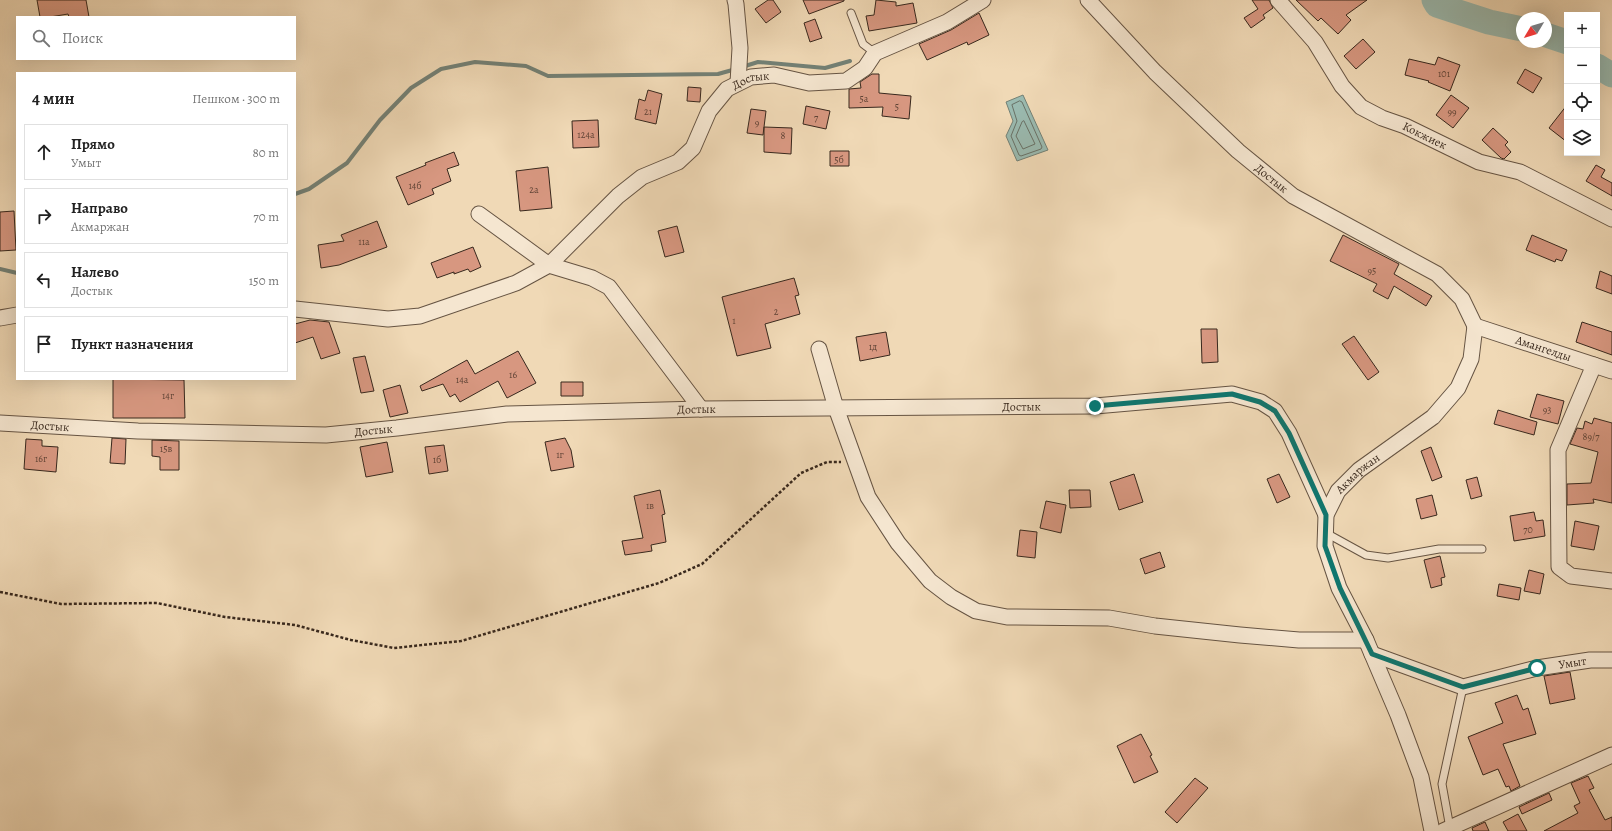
<!DOCTYPE html>
<html lang="ru">
<meta charset="utf-8">
<style>
body{margin:0;font-family:Alegreya,serif;background:#f6f6f6;color:#222}
.controls{position:absolute;right:12px;top:12px;display:grid;overflow:hidden;border-radius:0px;box-shadow:0 4px 16px #0002}
.controls button{width:36px;height:36px;display:grid;place-items:center;padding:0;border:0;border-bottom:1px solid #e0e0e0;background:#fff;color:#222;font:20px sans-serif}
.compass{position:absolute;left:1516px;top:12px;width:36px;height:36px;border-radius:50%;background:#fff;box-shadow:0 4px 16px #0002;rotate:232deg}
.stop{position:absolute;width:12px;height:12px;margin:-9px;border:3px solid #0f766e;border-radius:50%;background:#fff}
.stop.end{background:#0f766e;border-color:#fff;box-shadow:0 1px 4px #0008}
.list{margin:0;padding:0;list-style:none}
h2{display:flex;justify-content:space-between;align-items:center;height:52px;margin:0;padding:0 16px;font-size:17px}
h2 small{font-size:13px;font-weight:400;color:#767676}
.list li{display:grid;grid-template-columns:26px 1fr auto;gap:12px;align-items:center;box-sizing:border-box;height:56px;margin:0 8px 8px;padding:0 8px;border:1px solid #e0e0e0;border-radius:0px}
.list b{display:block;font-size:15px;white-space:nowrap}
.list p{margin:0;font-size:13px;white-space:nowrap;color:#767676}
.list em{font-size:13px;font-style:normal;color:#767676}
.icon{flex:none;width:22px;height:22px;fill:none;stroke:currentColor;stroke-width:2;stroke-linecap:round;stroke-linejoin:round}
.map{position:relative;flex:none;width:1612px;height:831px;overflow:hidden}
.search{position:absolute;background:#fff;box-shadow:0 4px 16px #0002;left:16px;top:16px;width:280px;height:44px;display:flex;align-items:center;gap:10px;box-sizing:border-box;padding:0 14px;border-radius:0px;color:#767676;font-size:15px}
.panel{position:absolute;background:#fff;box-shadow:0 4px 16px #0002;left:16px;top:72px;width:280px;height:308px;border-radius:0px}
.map>svg:first-child{display:block}
.water{fill:#9abab0;stroke:#738075}
.lines{fill:none;stroke-linecap:round;stroke-linejoin:round}
.shore{stroke:#697166;stroke-width:1}
.stream{stroke:#738075;stroke-width:4}
.river{stroke:#9abab0;stroke-width:25}
.building{fill:#d79780;stroke:#38281d}
.lane-casing{stroke:#665443;stroke-width:9}
.street-casing{stroke:#665443;stroke-width:17}
.path{stroke:#38281d;stroke-width:2.5;stroke-dasharray:3 2;stroke-linecap:butt}
.lane{stroke:#f5e6d0;stroke-width:7}
.street{stroke:#f5e6d0;stroke-width:15}
.route{stroke:#0f766e;stroke-width:5}
.labels{text-anchor:middle;stroke-width:3.5;stroke-linejoin:round;paint-order:stroke}
.number-label{font-size:10px;fill:#604436}
.street-label{font-size:12px;fill:#38281d;stroke:#f5e6d0}
</style>
<div class="map">
<svg width="1612" height="831" viewBox="0 0 1612 831">
<rect width="100%" height="100%" fill="#f0d9b6"/>
<filter id="stains"><feTurbulence type="fractalNoise" baseFrequency=".005" numOctaves="4"/><feColorMatrix values="0 0 0 0 .2 0 0 0 0 .09 0 0 0 0 .02 0 0 0 .5 -.17"/></filter>
<radialGradient id="worn" r=".72"><stop offset=".6" stop-color="#630" stop-opacity="0"/><stop offset="1" stop-color="#630" stop-opacity=".3"/></radialGradient>
<path class="water" d="M1023,95L1048,150L1017,161L1006,136L1013,121L1006,102Z"/>
<g class="lines">
<path class="shore" d="M1020,101L1022,102L1042,147L1041,149L1021,156L1019,155L1011,136L1017,121L1012,105Z
M1024,121L1035,144L1023,149L1016,136L1022,122Z"/>
<path class="stream" d="M742,67L758,62L825,68L850,61
M295,194L309,189L347,163L380,120L411,88L441,69L475,62L526,66L548,76L718,74L736,69
M0,269L17,273"/>
<path class="river" d="M1434,0L1437,5L1489,22L1522,29
M1546,35L1567,42
M1597,66L1612,75"/>
</g>
<path class="building" d="M37,0H86L89,17H69L68,14L50,17H40Z
M768,0H773L781,12L766,23L755,9Z
M803,0H844V1L809,14Z
M876,0L896,2V6L913,3L917,23L869,31L866,16L874,15Z
M1252,0H1269L1273,8L1263,15L1265,18L1251,28L1244,18L1258,9Z
M1296,0H1367L1346,15L1351,20L1338,34L1321,18L1318,21Z
M979,13L989,35L968,45L967,42L927,60L919,44L951,30Z
M815,19L822,38L810,42L804,23Z
M1363,39L1375,52L1356,69L1344,56Z
M1438,57L1460,65L1450,91L1428,82L1429,81L1405,75L1409,59L1435,65Z
M1525,69L1542,78L1533,93L1517,83Z
M872,74H879V93L911,96L909,119L882,116L883,107L849,108V89L861,88L860,82Z
M688,87L701,88L700,102L687,101Z
M648,90L662,94L656,124L635,119L639,99L645,101Z
M1451,95L1469,108L1453,128L1436,115Z
M1567,105V142L1549,128Z
M806,106L830,111L826,129L803,124Z
M751,109L766,111L763,135L747,133Z
M598,120L599,147L573,148L572,121Z
M764,127L792,128L791,154L764,152Z
M1493,128L1508,142L1505,145L1511,152L1504,159L1501,158L1482,140Z
M830,151H849V166H830Z
M454,152L459,165L447,169L451,181L432,189L434,194L408,205L396,177L426,165L425,163Z
M1596,165L1605,170L1601,177L1612,183V196L1586,181Z
M548,167L552,208L520,211L516,171Z
M14,211L16,250L0,251V212Z
M377,221L387,247L339,265L321,268L318,245L344,241L341,235Z
M677,226L684,252L665,257L658,231Z
M1343,235L1399,264L1394,274L1432,296L1426,306L1394,286L1388,299L1373,291L1377,284L1330,261Z
M1532,235L1567,250L1562,261L1556,259L1555,262L1526,250Z
M473,247L481,267L470,272L468,269L454,274V272L437,278L431,263Z
M1600,271L1612,276V294L1596,288Z
M794,278L799,295L795,296L800,314L765,324L771,348L737,356L722,297Z
M310,320L329,322L340,353L321,359L313,337L295,343V324Z
M1582,322L1612,332V355L1576,342Z
M1201,329H1217L1218,362L1202,363Z
M886,332L890,355L860,361L856,337Z
M1354,336L1379,372L1368,380L1342,344Z
M518,351L536,383L507,398L498,381L460,402L455,394L450,397L443,384L422,391L420,386L467,360L475,374Z
M365,356L374,391L361,393L353,358Z
M113,379L184,380L185,418H113Z
M561,382H583V396H561Z
M400,385L408,413L390,417L383,390Z
M1537,394L1564,401L1558,424L1530,417Z
M1498,410L1537,422L1534,435L1494,424Z
M1594,418L1612,423V503L1593,499L1594,503L1567,505V484L1591,483L1598,452L1570,444L1577,428L1583,429L1585,421L1592,424Z
M112,438L126,439L125,464L110,463Z
M565,438L571,450L574,467L551,471L545,442Z
M26,439L42,440V446L58,447L56,472L24,469Z
M152,440L179,441V470H160V457L152,456Z
M387,442L393,472L366,477L360,447Z
M444,445L448,471L429,474L425,447Z
M1431,447L1442,477L1432,481L1421,451Z
M1134,474L1143,502L1119,510L1110,482Z
M1279,474L1290,497L1277,503L1267,479Z
M1477,477L1482,496L1471,499L1466,480Z
M660,490L665,514L662,515L666,542L651,545L652,551L625,555L622,541L643,538L634,496Z
M1069,490H1090L1091,507L1070,508Z
M1432,495L1437,515L1421,519L1416,499Z
M1046,501L1066,505L1061,533L1040,528Z
M1534,512L1536,521L1543,520L1545,536L1514,541L1510,516Z
M1575,521L1599,526L1594,550L1571,546Z
M1020,530L1037,532L1035,558L1017,556Z
M1160,552L1165,567L1145,574L1140,559Z
M1440,556L1445,577L1441,578L1442,585L1431,588L1424,560Z
M1529,570L1544,574L1540,594L1524,591Z
M1499,584L1521,588L1519,600L1497,596Z
M1570,672L1575,699L1550,704L1544,676Z
M1517,695L1523,710L1528,708L1536,734L1503,744L1520,786L1511,791L1509,786L1506,787L1498,769L1483,775L1468,737L1503,723L1495,703Z
M1141,734L1152,755L1150,756L1158,772L1134,783L1117,746Z
M1588,776L1594,788L1589,790L1605,820L1612,817V831H1544L1578,813L1574,806L1580,803L1571,783Z
M1195,778L1208,788L1177,823L1165,812Z
M1549,793L1552,800L1522,814L1519,807Z
M1518,814L1527,831H1508L1503,822Z
M1485,822L1489,831H1473L1472,828Z"/>
<g class="lines">
<g class="lane-casing">
<path id="lane" d="M851,13L863,44L875,53
M1326,533L1366,555L1388,558L1439,549H1482
M1450,828L1442,784L1463,687"/>
</g>
<g class="street-casing">
<g id="street">
<path d="M735,0L736,4L740,48L738,83"/>
<path id="s1" d="M1088,0L1155,72L1238,151L1293,196L1437,274L1462,299L1475,326"/>
<path id="s2" d="M1278,0L1315,42L1342,86L1361,107L1382,118L1405,126L1479,162L1520,172L1612,219"/>
<path d="M479,214L549,265L592,278L609,287L701,409"/>
<path id="s3" d="M295,309L388,319L420,316L516,283L549,265L618,196L642,177L678,162L693,148L709,111L727,89L751,77L774,75L809,83L846,81L865,68L875,53L947,22L983,0"/>
<path d="M0,318L17,315"/>
<path id="s4" d="M1475,326L1612,371"/>
<path d="M819,349L836,408L868,497L898,543L930,581L951,597L976,611L1007,617L1109,618L1155,626L1240,635L1299,640H1366"/>
<path d="M1594,365L1558,450L1559,567L1571,576L1612,581"/>
<path id="s5" d="M0,423L138,431L326,435L397,428L507,414L701,409L1095,406L1232,394L1261,402L1275,411L1289,433L1326,515"/>
<path id="s6" d="M1372,654L1463,687L1537,668L1590,660H1612"/>
<path id="s7" d="M1432,831L1421,777L1398,715L1366,640L1339,588L1325,546L1326,515L1338,491L1359,470L1433,417L1458,388L1471,359L1475,326"/>
<path d="M1443,831L1612,755"/>
</g>
</g>
<path class="path" d="M0,592L61,604L157,603L225,617L295,625L351,640L394,648L461,641L659,583L702,564L801,473L827,462H841"/>
<use href="#lane" class="lane"/>
<use href="#street" class="street"/>
</g>
<g class="lines">
<path class="route" d="M1095,406L1232,394L1260,402L1275,411L1289,433L1326,515L1325,546L1340,588L1372,654L1463,687L1537,668"/>
</g>
<g class="labels">
<g class="number-label">
<text x="1444" y="77">101</text>
<text x="864" y="102">5а</text>
<text x="897" y="110">5</text>
<text x="648" y="115">21</text>
<text x="1452" y="115">99</text>
<text x="816" y="121">7</text>
<text x="757" y="126">9</text>
<text x="586" y="138">124а</text>
<text x="783" y="139">8</text>
<text x="839" y="163">5б</text>
<text x="415" y="189">14б</text>
<text x="534" y="193">2а</text>
<text x="364" y="245">11а</text>
<text x="1372" y="274">95</text>
<text x="776" y="315">2</text>
<text x="734" y="324">1</text>
<text x="873" y="350">1д</text>
<text x="513" y="378">16</text>
<text x="462" y="383">14а</text>
<text x="168" y="399">14г</text>
<text x="1547" y="413">93</text>
<text x="1591" y="440">89/7</text>
<text x="166" y="452">15в</text>
<text x="560" y="458">1г</text>
<text x="41" y="462">16г</text>
<text x="437" y="463">1б</text>
<text x="650" y="509">1в</text>
<text x="1528" y="533">70</text>
</g>
<g class="street-label">
<text dy="4" stroke="none"><textPath href="#s3" startOffset="547">Достык</textPath></text>
<text dy="4" stroke="none"><textPath href="#s2" startOffset="206">Кокжиек</textPath></text>
<text dy="4" stroke="none"><textPath href="#s1" startOffset="256">Достык</textPath></text>
<text dy="4" stroke="none"><textPath href="#s4" startOffset="72">Амангелды</textPath></text>
<text dy="4" stroke="none"><textPath href="#s5" startOffset="1023">Достык</textPath></text>
<text dy="4" stroke="none"><textPath href="#s5" startOffset="698">Достык</textPath></text>
<text dy="4" stroke="none"><textPath href="#s5" startOffset="50">Достык</textPath></text>
<text dy="4" stroke="none"><textPath href="#s5" startOffset="374">Достык</textPath></text>
<text dy="4" stroke="none"><textPath href="#s7" startOffset="390">Акмаржан</textPath></text>
<text dy="4" stroke="none"><textPath href="#s6" startOffset="209">Умыт</textPath></text>
</g>
</g>
<rect width="100%" height="100%" filter="url(#stains)"/>
<rect width="100%" height="100%" fill="url(#worn)"/>
</svg>
<div class="controls">
<button>+</button>
<button>−</button>
<button><svg class="icon" aria-label="locate" viewBox="0 0 24 24"><circle cx="12" cy="12" r="6"/><path d="M12 2v4M12 18v4M2 12h4M18 12h4"/></svg></button>
<button><svg class="icon" aria-label="layers" viewBox="0 0 24 24"><path d="M12 4l9 5-9 5-9-5zM3 14l9 5 9-5"/></svg></button>
</div>
<svg class="compass" viewBox="-18 -18 36 36"><path d="M0-13l5 13h-10z" fill="#e53935"/><path d="M0 13l5-13h-10z" fill="#767676"/></svg>
<div class="stop" style="left:1537px;top:668px"></div>
<div class="stop end" style="left:1095px;top:406px"></div>
<div class="search"><svg class="icon" aria-label="search" viewBox="0 0 24 24"><circle cx="10" cy="10" r="6"/><path d="M15 15l6 6"/></svg>Поиск</div>
<section class="panel">
<h2>4 мин<small>Пешком · 300 m</small></h2>
<ul class="list">
<li><svg class="icon" aria-label="ahead" viewBox="0 0 24 24"><path d="M12 20V5M6 11l6-6 6 6"/></svg><div><b>Прямо</b><p>Умыт</p></div><em>80 m</em></li>
<li><svg class="icon" aria-label="right" viewBox="0 0 24 24"><path d="M7 20v-9h11M14 6l5 5-5 5"/></svg><div><b>Направо</b><p>Акмаржан</p></div><em>70 m</em></li>
<li><svg class="icon" aria-label="left" viewBox="0 0 24 24"><path d="M17 20v-9H6M10 6l-5 5 5 5"/></svg><div><b>Налево</b><p>Достык</p></div><em>150 m</em></li>
<li><svg class="icon" aria-label="arrive" viewBox="0 0 24 24"><path d="M6 21V4h12l-3 4 3 4H6"/></svg><div><b>Пункт назначения</b></div></li>
</ul>
</section>
</div>
